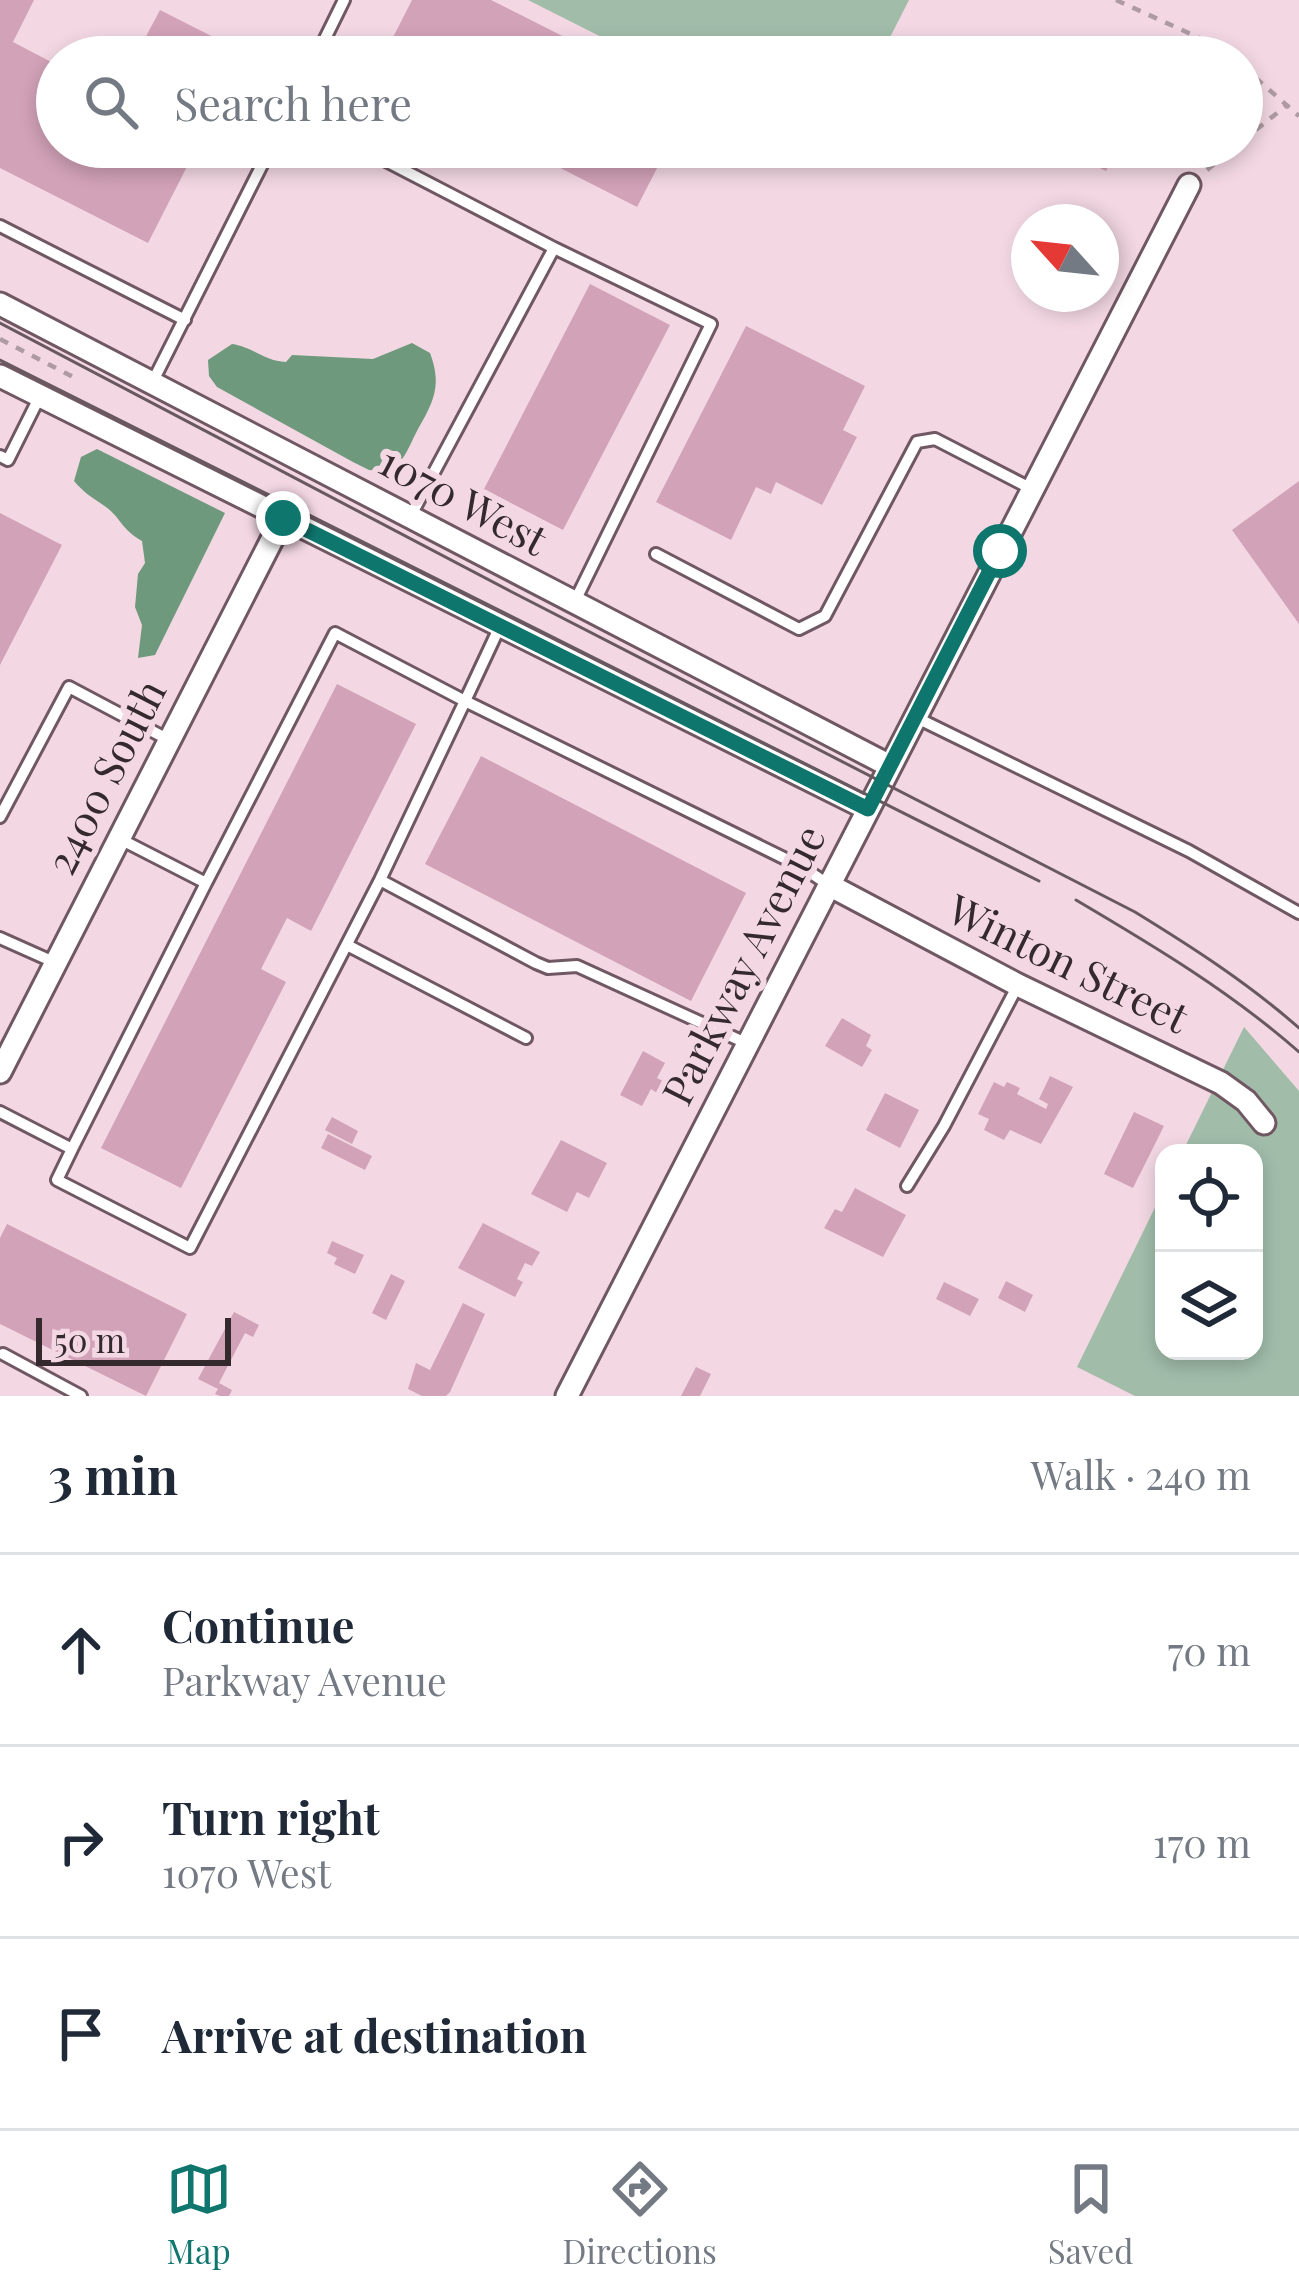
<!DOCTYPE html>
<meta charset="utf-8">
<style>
body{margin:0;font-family:"Playfair Display",serif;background:#f2f2f3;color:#1f2937}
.controls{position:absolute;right:36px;bottom:36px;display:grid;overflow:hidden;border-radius:24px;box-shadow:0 6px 18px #0003}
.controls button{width:108px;height:108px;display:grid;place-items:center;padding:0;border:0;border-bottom:3px solid #e0e1e3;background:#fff;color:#1f2937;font:60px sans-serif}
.compass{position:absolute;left:1011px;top:204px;width:108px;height:108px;border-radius:50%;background:#fff;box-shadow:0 6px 18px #0003;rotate:297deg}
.scale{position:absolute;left:36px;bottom:30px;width:195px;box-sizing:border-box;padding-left:12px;border:6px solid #342a2e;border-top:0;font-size:33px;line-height:42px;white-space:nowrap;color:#342a2e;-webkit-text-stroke:9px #f3d8e3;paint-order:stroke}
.stop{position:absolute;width:36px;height:36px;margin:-27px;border:9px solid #0f766e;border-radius:50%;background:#fff}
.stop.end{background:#0f766e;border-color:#fff;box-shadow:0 3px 12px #0008}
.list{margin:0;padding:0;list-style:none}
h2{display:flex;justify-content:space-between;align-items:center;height:156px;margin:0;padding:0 48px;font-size:51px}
h2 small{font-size:39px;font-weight:400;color:#747a83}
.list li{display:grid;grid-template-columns:78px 1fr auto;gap:36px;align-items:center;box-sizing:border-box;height:192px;padding:0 48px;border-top:3px solid #e0e1e3}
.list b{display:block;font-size:45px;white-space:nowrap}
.list p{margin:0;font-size:39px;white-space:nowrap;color:#747a83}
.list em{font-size:39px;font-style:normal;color:#747a83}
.icon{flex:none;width:66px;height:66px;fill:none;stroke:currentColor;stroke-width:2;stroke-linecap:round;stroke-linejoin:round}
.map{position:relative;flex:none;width:1299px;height:1396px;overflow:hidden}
.search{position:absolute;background:#fff;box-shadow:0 6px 18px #0003;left:36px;right:36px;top:36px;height:132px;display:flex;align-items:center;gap:30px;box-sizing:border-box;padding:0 42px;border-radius:66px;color:#747a83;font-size:45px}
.sheet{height:732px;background:#fff}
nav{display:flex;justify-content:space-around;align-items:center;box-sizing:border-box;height:168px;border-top:3px solid #e0e1e3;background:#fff;font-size:33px;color:#747a83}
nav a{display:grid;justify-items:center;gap:6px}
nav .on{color:#0f766e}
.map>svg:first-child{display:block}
.green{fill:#a1bdaa}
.water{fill:#6e997d}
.building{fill:#d2a2b8}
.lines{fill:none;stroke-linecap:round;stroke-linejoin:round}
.lane-casing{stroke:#705863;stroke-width:16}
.street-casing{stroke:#705863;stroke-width:27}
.path{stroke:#ae9aa2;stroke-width:4.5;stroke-dasharray:9 9;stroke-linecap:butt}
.lane{stroke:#fff;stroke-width:10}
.street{stroke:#fff;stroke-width:21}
.tram{stroke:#68595f;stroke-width:3}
.route{stroke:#0f766e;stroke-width:15}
.labels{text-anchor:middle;stroke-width:12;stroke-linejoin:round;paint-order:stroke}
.street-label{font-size:42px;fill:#342a2e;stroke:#f3d8e3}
</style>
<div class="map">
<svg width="1299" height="1396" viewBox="0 0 1299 1396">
<rect width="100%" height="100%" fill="#f3d8e3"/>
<path class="green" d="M528,0H909L880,57H641Z
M1244,1027L1299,1091V1396H1135L1077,1367L1164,1189V1351H1254V1153H1182Z"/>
<path class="water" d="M412,343L430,353C442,385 434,401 418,429C409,446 406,458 391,472L369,470L353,462L217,387L209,376L208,360L232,344C253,347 264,361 286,362L292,355L373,359Z
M97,449L225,513L155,655L138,658L142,625L135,607L138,574L145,563L142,541C120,528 121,518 106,507C93,498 84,493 74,481L81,457Z"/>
<path class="building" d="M0,0H34L13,42L57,65V147H197L148,243L0,168Z
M412,0H491L604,57H383Z
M160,10L239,50L236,57H135Z
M519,147H668L637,207Z
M1056,147H1118L1106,171Z
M590,284L670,325L563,530L484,489Z
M746,326L865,386L843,430L857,437L822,505L776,482L771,494L756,487L731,540L656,502Z
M1299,481V624L1232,530Z
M0,513L62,545L0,665Z
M337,684L416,724L311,931L287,918L261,969L286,982L181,1188L101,1148Z
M481,756L746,893L691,1001L425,864Z
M842,1018L871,1035L866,1046L872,1050L862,1067L825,1046Z
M643,1051L665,1063L657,1078L663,1081L657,1093L651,1089L642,1106L620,1095Z
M1050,1076L1073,1087L1041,1144L1010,1130L1004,1140L984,1130L989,1119L978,1114L994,1082L1004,1087L1007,1082L1020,1088L1017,1094L1046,1109L1048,1104L1039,1099Z
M885,1093L919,1110L900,1148L866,1130Z
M1134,1112L1164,1126L1133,1188L1104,1174Z
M332,1117L358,1131L352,1144L325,1130Z
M328,1134L372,1156L365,1170L321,1148Z
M561,1140L607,1163L589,1198L577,1192L567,1212L531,1194Z
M855,1188L906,1215L883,1257L824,1228L835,1209L842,1212Z
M483,1223L540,1252L532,1266L525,1263L517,1279L523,1282L515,1297L458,1268Z
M7,1224L187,1314L146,1396L0,1324V1238Z
M332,1241L364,1255L355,1274L334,1264L337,1258L327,1253Z
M391,1274L405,1281L386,1320L372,1313Z
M1006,1281L1033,1295L1025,1312L998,1298Z
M944,1282L979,1299L970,1316L936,1299Z
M463,1303L485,1314L450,1392L446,1396H422L408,1389L416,1363L430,1370Z
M234,1312L259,1325L253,1337L245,1333L219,1383L232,1390L229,1396H220L215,1394L218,1389L198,1379Z
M696,1367L711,1374L700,1396H681Z"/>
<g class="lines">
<g class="lane-casing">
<path id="lane" d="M316,57L344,0
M359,147L554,248L410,517
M0,226L185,320
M554,248L711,324L575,601
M153,381L271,147
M0,456L8,460L40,396
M656,554L799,629L825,616L917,442L935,439L1032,489
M915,717L1189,851L1299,913
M0,817L69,687L169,740
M120,839L206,883L335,633L465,701L501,624
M380,880L536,963L548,968L577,966L748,1044
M0,938L56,963
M347,945L526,1038
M0,1112L72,1149L206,883
M72,1149L57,1180L190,1248L380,880L465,701L802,867L829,885
M907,1186L944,1126L1018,985
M3,1354L81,1396"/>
</g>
<g class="street-casing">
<path id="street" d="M0,304L890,766
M0,376L868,809
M829,885L1018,985L1221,1083L1246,1101L1264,1123
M0,1072L283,518
M567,1396L1189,185"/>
</g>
<path class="path" d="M1116,0L1204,40L1229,57
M1242,66L1299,116
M1242,141L1287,105
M1207,170L1235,147
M0,339L77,379"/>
<use href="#lane" class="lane"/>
<use href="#street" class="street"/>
<path class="tram" d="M0,323L510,591L1135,912C1192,947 1248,983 1299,1028
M0,360L1039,881
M1076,900C1154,946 1231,992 1299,1052"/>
</g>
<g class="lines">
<path class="route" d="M283,518L868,809L1000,551"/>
</g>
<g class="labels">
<g class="street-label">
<text transform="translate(463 501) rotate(28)" y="15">1070 West</text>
<text transform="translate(106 777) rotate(-63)" y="15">2400 South</text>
<text transform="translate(1068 964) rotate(26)" y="15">Winton Street</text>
<text transform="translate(744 965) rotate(-63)" y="15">Parkway Avenue</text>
</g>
</g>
</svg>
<div class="controls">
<button><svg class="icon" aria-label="locate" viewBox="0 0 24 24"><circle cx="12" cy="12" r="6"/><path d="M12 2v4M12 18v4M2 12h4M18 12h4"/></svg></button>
<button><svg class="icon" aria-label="layers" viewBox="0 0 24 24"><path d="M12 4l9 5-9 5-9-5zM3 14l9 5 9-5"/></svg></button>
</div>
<svg class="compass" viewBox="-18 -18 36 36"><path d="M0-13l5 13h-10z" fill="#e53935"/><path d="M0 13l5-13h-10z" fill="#747a83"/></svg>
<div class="scale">50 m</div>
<div class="stop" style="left:1000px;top:551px"></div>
<div class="stop end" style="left:283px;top:518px"></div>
<div class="search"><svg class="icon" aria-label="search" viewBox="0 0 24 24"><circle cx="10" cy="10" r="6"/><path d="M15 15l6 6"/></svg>Search here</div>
</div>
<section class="sheet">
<h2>3 min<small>Walk · 240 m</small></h2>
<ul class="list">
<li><svg class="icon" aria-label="ahead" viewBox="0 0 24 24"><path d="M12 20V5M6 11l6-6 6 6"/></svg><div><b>Continue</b><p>Parkway Avenue</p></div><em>70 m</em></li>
<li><svg class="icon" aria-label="right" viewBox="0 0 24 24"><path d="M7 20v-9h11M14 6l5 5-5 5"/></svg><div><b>Turn right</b><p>1070 West</p></div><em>170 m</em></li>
<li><svg class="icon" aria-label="arrive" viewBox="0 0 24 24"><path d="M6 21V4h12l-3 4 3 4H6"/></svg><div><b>Arrive at destination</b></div></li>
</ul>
</section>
<nav>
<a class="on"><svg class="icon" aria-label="map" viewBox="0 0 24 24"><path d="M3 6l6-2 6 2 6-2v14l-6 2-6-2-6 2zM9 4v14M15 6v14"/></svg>Map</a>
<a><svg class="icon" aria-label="directions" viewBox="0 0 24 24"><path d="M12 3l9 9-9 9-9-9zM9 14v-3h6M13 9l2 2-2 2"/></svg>Directions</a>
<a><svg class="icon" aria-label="saved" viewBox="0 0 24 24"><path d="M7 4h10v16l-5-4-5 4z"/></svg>Saved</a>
</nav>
